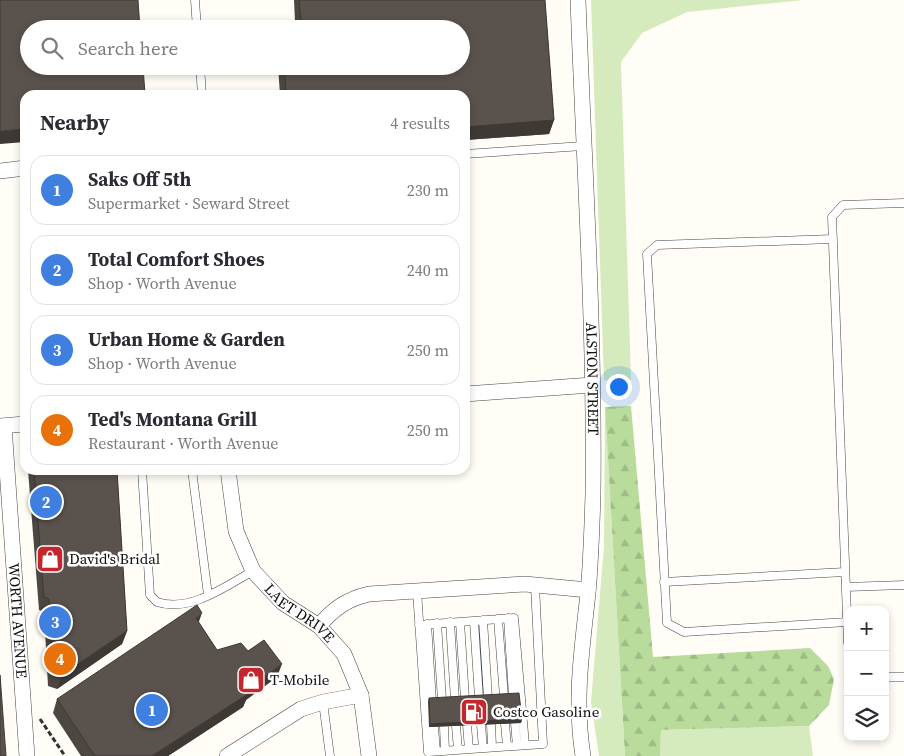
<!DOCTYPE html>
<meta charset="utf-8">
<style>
body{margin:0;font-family:"Source Serif 4",serif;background:#f7f7f7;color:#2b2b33}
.controls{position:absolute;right:15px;bottom:15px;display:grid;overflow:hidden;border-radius:10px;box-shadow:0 2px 8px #0003}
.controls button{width:45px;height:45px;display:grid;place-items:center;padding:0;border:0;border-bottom:1px solid #e1e1e2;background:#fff;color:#2b2b33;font:25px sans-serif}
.you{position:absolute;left:618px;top:386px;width:18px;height:18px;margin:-12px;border:4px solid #fff;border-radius:50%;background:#1a73e8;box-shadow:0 0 0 8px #1a73e833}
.badge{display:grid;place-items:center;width:32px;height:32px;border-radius:50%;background:#c4262e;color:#fff;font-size:16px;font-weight:700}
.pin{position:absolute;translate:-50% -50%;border:2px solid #fff;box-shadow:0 1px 5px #0006}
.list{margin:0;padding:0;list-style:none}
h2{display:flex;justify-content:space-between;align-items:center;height:65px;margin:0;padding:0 20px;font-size:21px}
h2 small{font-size:16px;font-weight:400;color:#7c7c81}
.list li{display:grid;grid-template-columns:32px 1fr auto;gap:15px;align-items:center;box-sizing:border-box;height:70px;margin:0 10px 10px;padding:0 10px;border:1px solid #e1e1e2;border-radius:15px}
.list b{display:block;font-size:19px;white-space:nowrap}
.list p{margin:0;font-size:16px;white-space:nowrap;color:#7c7c81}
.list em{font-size:16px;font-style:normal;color:#7c7c81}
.icon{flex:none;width:28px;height:28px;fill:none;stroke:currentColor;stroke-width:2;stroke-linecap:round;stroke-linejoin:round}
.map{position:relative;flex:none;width:904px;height:756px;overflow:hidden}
.search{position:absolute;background:#fff;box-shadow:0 2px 8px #0003;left:20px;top:20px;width:450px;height:55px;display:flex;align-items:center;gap:12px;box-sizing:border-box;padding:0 18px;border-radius:28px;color:#7c7c81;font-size:19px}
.panel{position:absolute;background:#fff;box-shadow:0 2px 8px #0003;left:20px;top:90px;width:450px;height:385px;border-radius:15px}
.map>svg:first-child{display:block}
.grass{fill:#d5ebbd}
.forest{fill:url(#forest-firs)}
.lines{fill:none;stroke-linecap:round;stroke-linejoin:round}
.lane-casing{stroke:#444;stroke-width:9}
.street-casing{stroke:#444;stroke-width:16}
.path{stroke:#333;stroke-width:3;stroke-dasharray:5 2.5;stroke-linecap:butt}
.lane{stroke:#fff;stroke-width:8}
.street{stroke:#fff;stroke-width:15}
.wall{fill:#4d4742}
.shaded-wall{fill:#3f3936}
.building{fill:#5a524d;stroke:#3f3936}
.labels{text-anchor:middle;stroke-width:5;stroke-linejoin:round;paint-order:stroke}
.street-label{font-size:15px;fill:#111;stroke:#fff}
.poi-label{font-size:15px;fill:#111;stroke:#fff;text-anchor:start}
</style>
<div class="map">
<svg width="904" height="756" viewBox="0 0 904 756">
<defs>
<pattern id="forest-firs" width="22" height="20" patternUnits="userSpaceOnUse" patternTransform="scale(1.25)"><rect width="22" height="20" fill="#b9dc9c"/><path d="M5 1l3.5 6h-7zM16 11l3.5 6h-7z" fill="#9ebc85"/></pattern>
</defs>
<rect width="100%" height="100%" fill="#fffdf5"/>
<path class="grass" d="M591,0H803L687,12L642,33L621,62L631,380L623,383L604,380Z
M605,407L625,756H599L591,702L604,546Z
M809,726L813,756H660L661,730Z"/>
<path class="forest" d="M631,406L653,657L810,648L828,666L834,679L829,705L809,726L661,730L660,756H625L605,407Z"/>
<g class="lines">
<g class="lane-casing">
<path id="lane" d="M195,0L197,29
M200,66L202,95
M465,154L583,146
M833,239L657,245L647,254L667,623L684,632L847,622
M142,470L150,595L157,602C190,613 226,586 253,571
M192,470L208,595
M664,582L845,572
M846,587L904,585
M417,591L428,752L543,744L535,586
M508,618L513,696
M498,619L504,697
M483,620L488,698
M474,621L479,698
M450,622L455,700
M460,622L465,699
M437,623L442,700
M427,624L432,701
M419,625L514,618L525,745
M848,643L832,217L843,205L904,203
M885,677H904
M323,702L330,756
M515,723L517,746
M491,724L492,747
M505,724L507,746
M467,725L469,749
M481,725L483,748
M456,726L458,750
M434,727L436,751
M444,727L445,751"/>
</g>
<g class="street-casing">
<g id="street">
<path id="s1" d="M578,0C584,165 595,330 593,494C592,527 591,561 588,593C582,650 574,699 583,756"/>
<path d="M0,171L25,168"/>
<path d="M465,394L592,385"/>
<path d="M0,426L25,424"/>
<path id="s2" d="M4,426L27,756"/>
<path id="s3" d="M228,470L236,531L253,571L283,603L319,626L344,654L361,695L369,756"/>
<path d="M319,626C333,609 347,599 369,594L525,584L588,590"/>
<path d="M227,756L301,709L323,702L361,695"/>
</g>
</g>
<path class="path" d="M40,719L65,756"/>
<use href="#lane" class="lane"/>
<use href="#street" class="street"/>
</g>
<path class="wall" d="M294,0H545L554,120L549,134L465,140V95H280L278,66H461V29H278L280,23L295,22Z
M28,470H117L127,631L122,644L57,689L48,686L44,612L39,610Z
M199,623L217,650L248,651L277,677L246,700L243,707L168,756H81L53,713L57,699Z
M429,698L522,719L521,723L429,727L428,701Z"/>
<path class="shaded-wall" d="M554,120L549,134L465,140V127Z
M25,129V142L0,144V131Z
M202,613L197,627L196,618Z
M127,631L122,644L57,689L62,675Z
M282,664L277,677L246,700L243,707L168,756H152Z
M522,719L521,723L429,727L430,724Z"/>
<path class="building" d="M0,0H138L140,29H29V66H143L145,95H25V129L0,131Z
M299,0H545L554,120L465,127V95H287L286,93L284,66H461V29H281L280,23L301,21Z
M34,470H117L127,631L62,675L53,673L49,599L44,597Z
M197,605L202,613L196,618L217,650L241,643L248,651L264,640L282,664L245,690L248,694L152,756H95L57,699Z
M0,675L6,756H0Z
M519,693L522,719L430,724L429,698Z"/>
<defs>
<g id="shop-square" transform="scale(1.4375)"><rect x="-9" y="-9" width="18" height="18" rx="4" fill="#c4262e" stroke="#fff"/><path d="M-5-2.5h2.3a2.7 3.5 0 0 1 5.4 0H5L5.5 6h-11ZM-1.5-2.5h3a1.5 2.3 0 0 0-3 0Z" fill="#fff"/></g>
<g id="fuel-square" transform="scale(1.4375)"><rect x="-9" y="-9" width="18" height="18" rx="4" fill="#c4262e" stroke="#fff"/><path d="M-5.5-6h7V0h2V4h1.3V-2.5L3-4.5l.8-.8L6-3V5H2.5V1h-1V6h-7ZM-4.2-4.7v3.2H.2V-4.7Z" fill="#fff"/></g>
</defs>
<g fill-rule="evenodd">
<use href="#shop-square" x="50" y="559"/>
<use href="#shop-square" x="251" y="680"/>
<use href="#fuel-square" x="474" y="712"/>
</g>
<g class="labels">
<g class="street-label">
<text dy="5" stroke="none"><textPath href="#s1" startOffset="379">ALSTON STREET</textPath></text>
<text dy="5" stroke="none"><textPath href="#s3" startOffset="168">LAET DRIVE</textPath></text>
<text dy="5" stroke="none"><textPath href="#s2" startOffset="195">WORTH AVENUE</textPath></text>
</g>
<g class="poi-label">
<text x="69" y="564">David's Bridal</text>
<text x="270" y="685">T-Mobile</text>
<text x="493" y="717">Costco Gasoline</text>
</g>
</g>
</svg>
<div class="controls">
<button>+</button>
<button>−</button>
<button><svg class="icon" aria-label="layers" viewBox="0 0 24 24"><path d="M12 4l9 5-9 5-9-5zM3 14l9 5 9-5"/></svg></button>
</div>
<div class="you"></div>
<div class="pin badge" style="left:152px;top:710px;background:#3f7fe0">1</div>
<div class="pin badge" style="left:46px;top:502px;background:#3f7fe0">2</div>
<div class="pin badge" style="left:55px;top:622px;background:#3f7fe0">3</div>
<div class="pin badge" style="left:60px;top:659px;background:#e8710a">4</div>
<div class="search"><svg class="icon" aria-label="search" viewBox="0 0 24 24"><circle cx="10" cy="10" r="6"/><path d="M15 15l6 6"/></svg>Search here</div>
<section class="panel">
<h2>Nearby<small>4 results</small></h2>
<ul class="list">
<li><span class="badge" style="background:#3f7fe0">1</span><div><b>Saks Off 5th</b><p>Supermarket · Seward Street</p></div><em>230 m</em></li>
<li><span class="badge" style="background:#3f7fe0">2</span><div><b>Total Comfort Shoes</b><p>Shop · Worth Avenue</p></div><em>240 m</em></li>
<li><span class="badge" style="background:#3f7fe0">3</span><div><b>Urban Home &amp; Garden</b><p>Shop · Worth Avenue</p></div><em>250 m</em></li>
<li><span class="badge" style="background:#e8710a">4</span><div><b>Ted's Montana Grill</b><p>Restaurant · Worth Avenue</p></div><em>250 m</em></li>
</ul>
</section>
</div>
